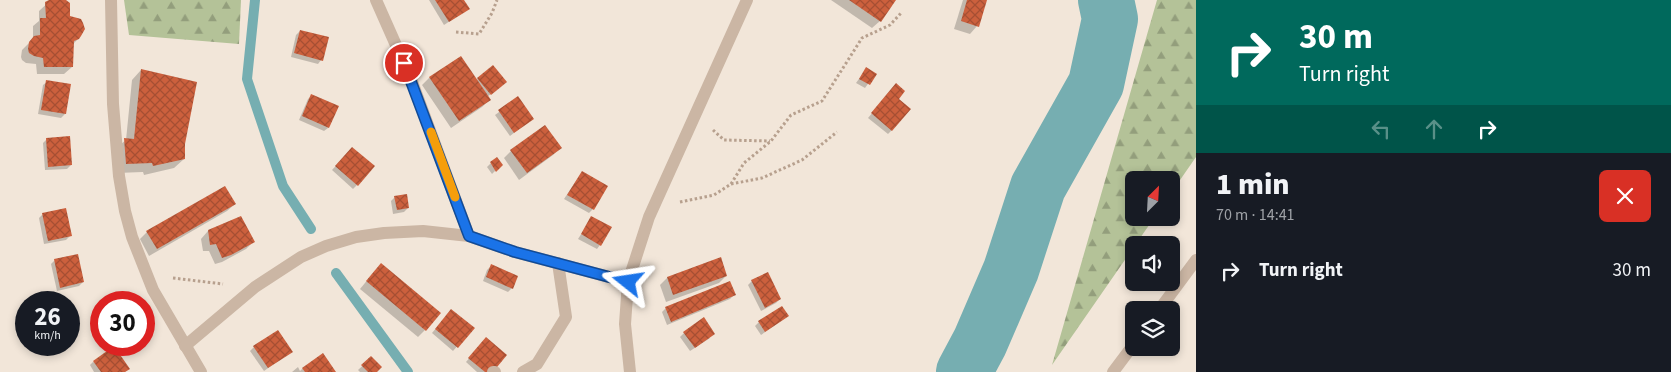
<!DOCTYPE html>
<meta charset="utf-8">
<style>
body{margin:0;font-family:"Source Sans 3",sans-serif;background:#20242c;color:#f1f3f6;height:100vh;display:flex;flex-direction:column;font-size:19px;white-space:nowrap}
*{box-sizing:border-box;margin:0}
p{font-size:16px;color:#9ea1a6}
.icon{flex:none;width:28px;height:28px;fill:none;stroke:currentColor;stroke-width:2;stroke-linecap:round;stroke-linejoin:round}
.map{position:relative;flex:1;overflow:hidden}
.sheet{display:flex;flex-direction:column;background:#171b24;width:475px}
.sheet>*{flex:none}
.guide{background:#00695c;color:#fff;overflow:hidden}
.needle{width:32px;rotate:24deg}
.fabs{position:absolute;left:1125px;top:171px;display:grid;gap:10px}
.fabs a{display:grid;place-items:center;width:55px;height:55px;border-radius:8px;background:#171b24;box-shadow:0 2px 8px #0003;font-size:25px}
.speed{position:absolute;left:15px;top:291px;display:flex;gap:10px;font-size:25px;font-weight:700;text-align:center}
.speed>*{display:grid;place-content:center;width:65px;height:65px;border-radius:50%;background:#171b24;box-shadow:0 2px 8px #0003;line-height:1}
.speed small{font-size:12px;font-weight:400}
.speed .limit{border:8px solid #d22;background:#fff;color:#111}
.pin{position:absolute;display:grid;place-items:center;width:42px;height:42px;color:#fff;margin:-21px;border:2px solid #fff;border-radius:50%;box-shadow:0 1px 5px #0007}
.me{position:absolute;width:55px;margin:-28px;rotate:285deg;stroke-linejoin:round;filter:drop-shadow(0 0 4px #0008)}
.turn{display:flex;align-items:center;gap:18px;height:105px;padding:0 20px;font-size:22px}
.turn .icon{width:65px;height:65px;stroke-width:2.5}
.turn b{display:block;font-size:35px;line-height:42px}
.lanes{display:flex;align-items:center;height:48px;padding:0 20px;background:#0003;justify-content:center;gap:25px;direction:ltr}
.lanes .off{opacity:.35}
.round{display:grid;place-items:center;flex:none;width:52px;height:52px;border-radius:8px;background:#20242c}
.head{display:flex;align-items:center;justify-content:space-between;height:85px;padding:0 20px}
h1{font-size:30px;font-weight:800;line-height:38px}
ul{padding:0;list-style:none}
li{display:flex;align-items:center;gap:15px;height:65px;padding:0 20px}
li div{flex:1}
li b{display:block;font-size:19px}
li em{font-style:normal}
main{display:flex;flex:1;min-height:0}
.map>svg:first-child{display:block}
</style>
<main>
<div class="map">
<svg width="1196" height="372" viewBox="0 0 1196 372">
<defs>
<pattern id="forest-firs" width="22" height="20" patternUnits="userSpaceOnUse" patternTransform="scale(1.25)"><rect width="22" height="20" fill="#b4c298"/><path d="M5 1l3.5 6h-7zM16 11l3.5 6h-7z" fill="#939e7c"/></pattern>
<pattern id="building-cross-hatch" width="8" height="8" patternUnits="userSpaceOnUse" patternTransform="scale(1.25)"><rect width="8" height="8" fill="#cc603d"/><path d="M0 0l8 8M0 8l8-8" fill="none" stroke="#a64f33"/></pattern>
</defs>
<rect width="100%" height="100%" fill="#f2e6d9"/>
<!-- forest -->
<g fill="url(#forest-firs)">
<polygon points="124,0 241,0 239,44 129,35"/>
<polygon points="1157,0 1196,0 1196,157 1171,193 1171,180 1134,180 1134,218 1154,218 1052,365"/>
</g>
<!-- shadow -->
<g fill="#0003">
<polygon points="51,0 64,0 78,39 72,45 72,67 64,74 37,74 36,64 26,63 22,60 21,57 22,50 33,39 33,26 39,21 39,11"/>
<polygon points="429,0 463,0 468,9 444,25"/>
<polygon points="831,0 894,0 880,21 872,28"/>
<polygon points="963,0 986,0 977,26 970,34 954,29"/>
<polygon points="300,31 321,60 318,64 291,57 296,35"/>
<polygon points="460,57 476,80 478,79 501,86 487,97 489,100 482,107 451,128 422,85 429,78"/>
<polygon points="866,69 875,74 865,88 856,83"/>
<polygon points="141,70 184,144 184,159 174,168 144,175 143,172 117,173 115,149 126,140 132,80"/>
<polygon points="47,82 65,114 61,118 38,114 43,85"/>
<polygon points="893,88 892,130 888,134 868,118"/>
<polygon points="312,95 328,128 324,131 299,120 308,99"/>
<polygon points="518,98 532,119 510,136 495,115"/>
<polygon points="47,139 71,165 67,169 45,170 43,143"/>
<polygon points="560,148 553,155 519,180 504,158 511,151"/>
<polygon points="349,152 357,185 353,189 332,170"/>
<polygon points="491,163 501,165 492,174 487,167"/>
<polygon points="582,172 593,209 589,213 564,199"/>
<polygon points="395,197 408,208 404,212 393,214 391,201"/>
<polygon points="235,204 227,211 149,256 140,239 147,232"/>
<polygon points="43,214 70,236 66,240 44,244 39,218"/>
<polygon points="592,217 600,245 597,249 578,239"/>
<polygon points="208,231 253,242 246,249 222,262 215,264 209,251 203,251 201,239"/>
<polygon points="55,260 83,282 79,286 57,291 51,264"/>
<polygon points="491,266 512,288 508,292 483,281 487,270"/>
<polygon points="374,272 425,330 418,337 360,289"/>
<polygon points="726,276 719,283 666,302 660,285 667,278"/>
<polygon points="752,281 780,299 776,303 761,311 748,285"/>
<polygon points="734,295 730,299 667,325 662,312 666,308"/>
<polygon points="448,314 473,328 453,351 432,333"/>
<polygon points="788,316 761,335 755,326 759,322"/>
<polygon points="684,333 710,338 690,351 680,337"/>
<polygon points="482,343 491,372 477,372 466,362"/>
<polygon points="254,347 291,352 264,371 250,351"/>
<polygon points="371,358 376,372 360,372 358,370"/>
<polygon points="93,362 128,369 125,372 94,372 90,365"/>
<polygon points="298,367 300,371 302,369 334,372 292,372"/>
</g>
<g fill="none" stroke-linecap="round" stroke-linejoin="round">
<!-- stream -->
<g stroke="#76aeb1" stroke-width="10">
<polyline points="255,0 247,79 283,186 311,229"/>
<polyline points="336,273 408,372"/>
</g>
<!-- river -->
<polyline stroke="#76aeb1" stroke-width="56" points="964,372 980,342 1011,270 1038,187 1096,84 1110,19 1106,0"/>
</g>
<!-- building -->
<g fill="url(#building-cross-hatch)">
<polygon points="49,0 66,0 70,3 70,16 81,19 83,23 85,29 81,36 79,39 74,41 73,67 44,67 43,58 34,56 29,53 28,49 29,42 34,36 40,35 40,18 46,18 45,2"/>
<polygon points="435,0 464,0 470,9 449,22"/>
<polygon points="849,0 896,0 881,22"/>
<polygon points="967,0 987,0 979,27 961,21"/>
<polygon points="300,30 329,37 323,61 294,53"/>
<polygon points="461,56 491,100 459,121 429,77"/>
<polygon points="493,65 507,82 491,95 477,78"/>
<polygon points="866,67 877,74 870,85 859,79"/>
<polygon points="141,69 197,82 185,144 185,159 153,166 152,163 126,164 124,138 134,139"/>
<polygon points="46,80 71,84 66,114 41,110"/>
<polygon points="896,83 905,91 899,99 911,109 892,131 871,113"/>
<polygon points="311,94 339,106 329,128 302,116"/>
<polygon points="518,96 534,119 514,133 498,110"/>
<polygon points="545,125 562,148 527,173 510,150"/>
<polygon points="70,136 72,165 48,167 46,138"/>
<polygon points="352,147 375,166 358,186 335,166"/>
<polygon points="497,157 503,165 496,172 490,162"/>
<polygon points="582,171 608,186 594,210 567,195"/>
<polygon points="225,186 236,204 157,249 146,231"/>
<polygon points="407,194 409,208 397,210 394,196"/>
<polygon points="66,208 72,236 48,241 42,213"/>
<polygon points="241,216 255,242 231,255 222,258 216,244 210,245 208,230"/>
<polygon points="591,216 612,227 601,246 581,234"/>
<polygon points="78,254 84,282 60,288 54,259"/>
<polygon points="721,257 727,276 673,295 667,277"/>
<polygon points="381,263 441,313 426,331 366,281"/>
<polygon points="491,264 518,276 513,289 486,277"/>
<polygon points="768,272 781,299 765,308 751,280"/>
<polygon points="730,281 736,295 671,322 665,307"/>
<polygon points="782,306 789,316 765,332 758,321"/>
<polygon points="451,309 475,328 458,348 435,329"/>
<polygon points="704,317 715,334 695,348 683,332"/>
<polygon points="278,330 293,352 268,368 253,346"/>
<polygon points="486,337 507,355 493,372 485,372 468,358"/>
<polygon points="114,346 130,369 125,372 101,372 93,361"/>
<polygon points="323,353 336,372 305,372 302,368"/>
<polygon points="371,356 382,367 377,372 368,372 361,365"/>
</g>
<g fill="none" stroke-linecap="round" stroke-linejoin="round">
<!-- path -->
<g stroke="#b7a08e" stroke-width="3" stroke-dasharray="2.5 2.5" stroke-linecap="butt">
<polyline points="456,32 479,34 492,13 497,0"/>
<polyline points="713,130 724,140 770,141"/>
<polyline points="731,184 762,178 802,160 837,132"/>
<polyline points="680,202 714,195 731,184 744,163 771,141 791,115 822,101 862,38 890,25 902,12"/>
<polyline points="173,278 223,284"/>
</g>
<!-- minor -->
<g stroke="#cbb6a4" stroke-width="12">
<polyline points="111,0 113,104 119,176 125,211 132,237 153,290 201,372"/>
<polyline points="376,0 411,79 469,236"/>
<polyline points="185,346 255,287 301,257 326,246 356,237 384,233 423,231 469,236 515,252 628,282"/>
<polyline points="493,372 495,372"/>
<polyline points="523,372 537,364 566,317 558,263"/>
<polyline points="630,372 625,324 628,282 649,217 747,0"/>
</g>
<!-- tertiary -->
<g stroke="#cbb6a4" stroke-width="12">
<polyline points="1159,310 1196,260"/>
<polyline points="1113,372 1134,344"/>
</g>
</g>
<g fill="none" stroke-linecap="round" stroke-linejoin="round">
<!-- route casing -->
<g stroke="#114b97" stroke-width="12">
<polyline id="route" points="404,63 469,236 515,252 628,282"/>
</g>
<!-- route -->
<use href="#route" stroke="#1a73e8" stroke-width="9"/>
<!-- slow -->
<polyline stroke="#f59e0b" stroke-width="9" points="431,132 455,197"/>
</g>
</svg>
<div class="fabs">
<a><svg class="needle" viewBox="-14 -14 28 28"><path d="M0-13l5 13h-10z" fill="#e53935"/><path d="M0 13l5-13h-10z" fill="#9ea1a6"/></svg></a>
<a><svg class="icon" aria-label="sound" viewBox="0 0 24 24"><path d="M4 9h4l5-4v14l-5-4H4zM17 9q2 3 0 6"/></svg></a>
<a><svg class="icon" aria-label="layers" viewBox="0 0 24 24"><path d="M12 4l9 5-9 5-9-5zM3 14l9 5 9-5"/></svg></a>
</div>
<div class="speed"><div>26<small>km/h</small></div><div class="limit">30</div></div>
<div class="pin" style="left:404px;top:63px;background:#d93025"><svg class="icon" aria-label="arrive" viewBox="0 0 24 24"><path d="M6 21V4h12l-3 4 3 4H6"/></svg></div>
<svg class="me" style="left:628px;top:282px" viewBox="-20 -20 40 40"><path d="M0-17L14 15 0 8-14 15z" fill="#1a73e8" stroke="#fff" stroke-width="4"/></svg>
</div>
<section class="sheet">
<div class="guide">
<div class="turn"><svg class="icon" aria-label="right" viewBox="0 0 24 24"><path d="M7 20v-9h11M14 6l5 5-5 5"/></svg><div><b>30 m</b>Turn right</div></div>
<div class="lanes"><svg class="icon off" aria-label="left" viewBox="0 0 24 24"><path d="M17 20v-9H6M10 6l-5 5 5 5"/></svg><svg class="icon off" aria-label="ahead" viewBox="0 0 24 24"><path d="M12 20V5M6 11l6-6 6 6"/></svg><svg class="icon" aria-label="right" viewBox="0 0 24 24"><path d="M7 20v-9h11M14 6l5 5-5 5"/></svg></div>
</div>
<div class="head"><div><h1>1 min</h1><p>70 m · 14:41</p></div><a class="round" style="background:#d93025;color:#fff"><svg class="icon" aria-label="close" viewBox="0 0 24 24"><path d="M6 6l12 12M18 6L6 18"/></svg></a></div>
<ul>
<li><svg class="icon" aria-label="right" viewBox="0 0 24 24"><path d="M7 20v-9h11M14 6l5 5-5 5"/></svg><div><b>Turn right</b></div><em>30 m</em></li>
</ul>
</section>
</main>
